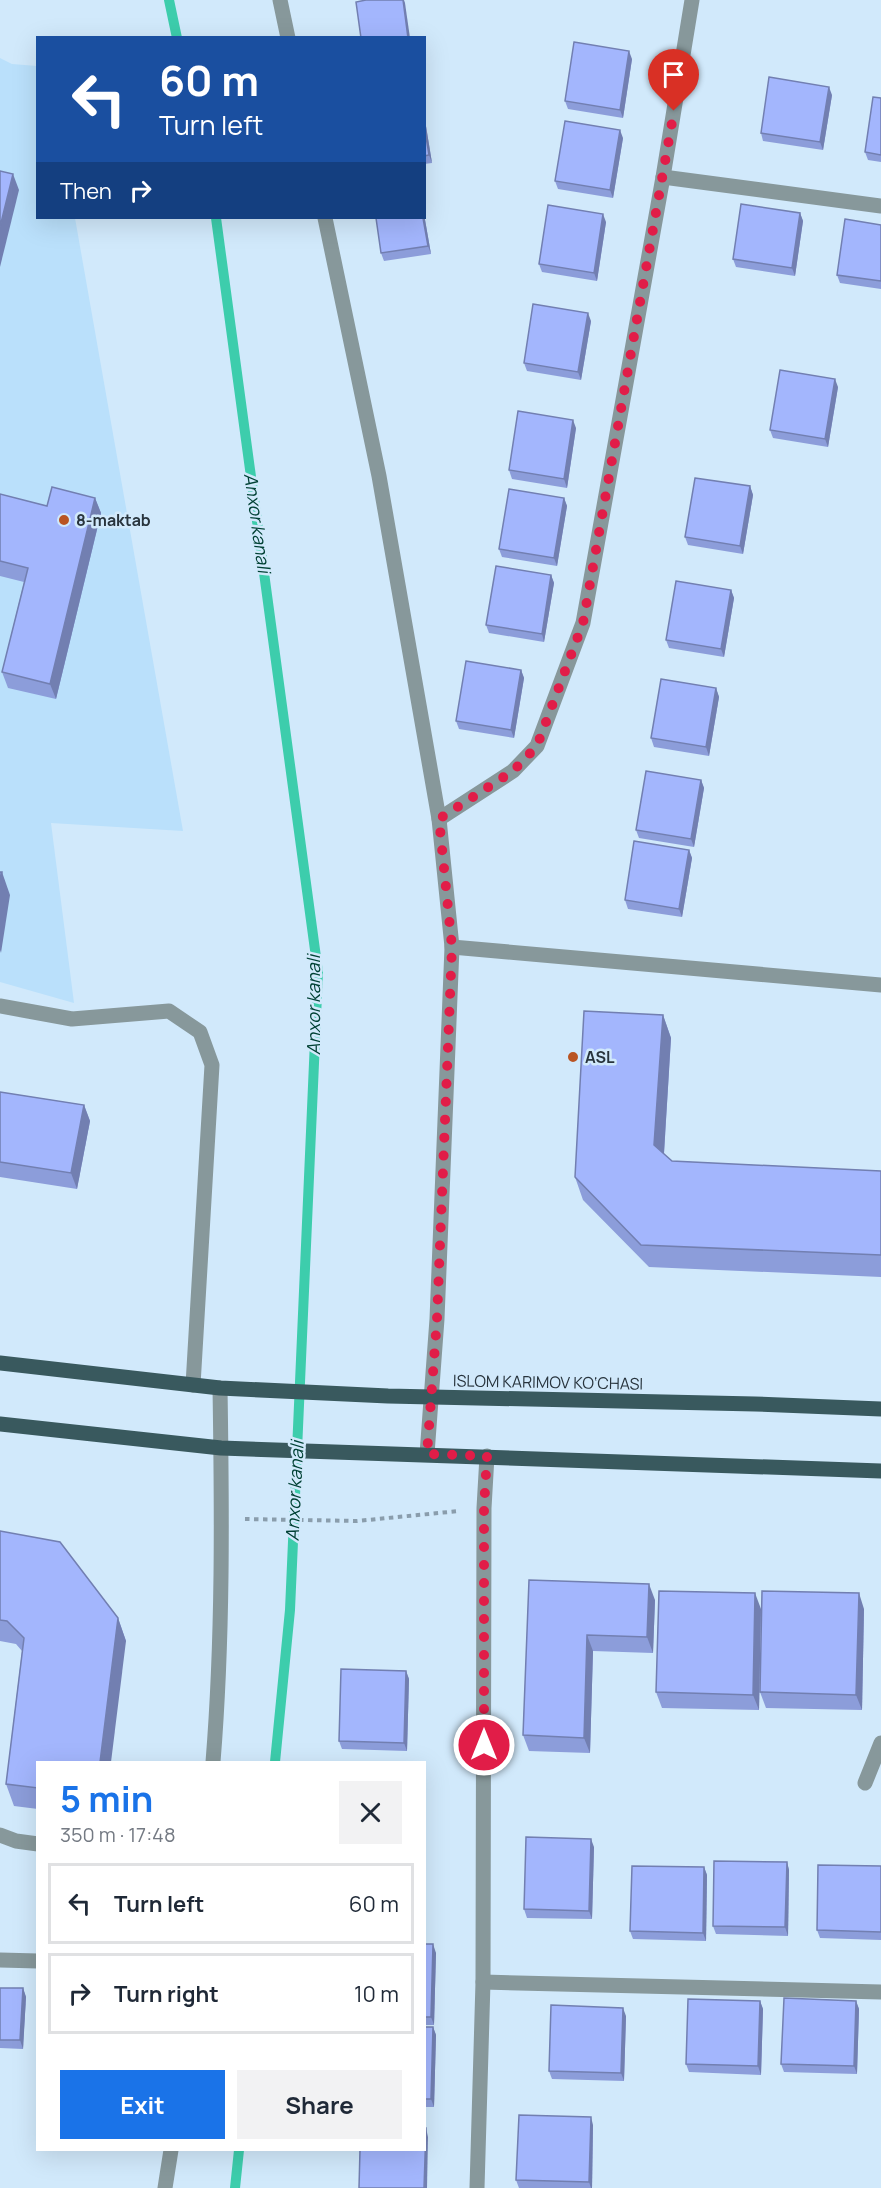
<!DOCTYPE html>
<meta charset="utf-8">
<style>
body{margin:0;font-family:Manrope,sans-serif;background:#f2f2f3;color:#1f2937;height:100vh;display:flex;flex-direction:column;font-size:22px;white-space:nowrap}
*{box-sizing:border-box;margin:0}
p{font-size:20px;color:#747a83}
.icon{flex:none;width:33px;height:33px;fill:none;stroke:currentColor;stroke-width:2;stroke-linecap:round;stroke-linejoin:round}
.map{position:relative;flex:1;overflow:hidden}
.panel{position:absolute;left:36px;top:1761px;width:390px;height:390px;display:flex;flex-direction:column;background:#fff;border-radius:0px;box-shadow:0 6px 24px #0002}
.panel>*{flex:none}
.banner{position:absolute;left:36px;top:36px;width:390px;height:183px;border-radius:0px;box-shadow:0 6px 24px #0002;background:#1a4fa0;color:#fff;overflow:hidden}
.pin{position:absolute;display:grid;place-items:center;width:51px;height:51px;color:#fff;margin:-62px -26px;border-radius:50% 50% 50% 0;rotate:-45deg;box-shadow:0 0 6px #0007}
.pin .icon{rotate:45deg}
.me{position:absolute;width:66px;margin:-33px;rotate:0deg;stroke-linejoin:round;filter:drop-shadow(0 0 4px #0008)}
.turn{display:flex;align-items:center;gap:21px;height:126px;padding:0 24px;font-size:27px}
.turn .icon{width:78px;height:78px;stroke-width:2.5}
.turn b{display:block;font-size:42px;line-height:51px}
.then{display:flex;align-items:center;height:57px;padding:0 24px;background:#0003;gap:12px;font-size:22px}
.round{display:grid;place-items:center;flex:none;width:63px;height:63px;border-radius:0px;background:#f2f2f3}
.head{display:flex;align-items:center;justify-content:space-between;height:102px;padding:0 24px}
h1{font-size:36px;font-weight:700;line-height:45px;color:#1a73e8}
.button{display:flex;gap:12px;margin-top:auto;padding:12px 24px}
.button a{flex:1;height:69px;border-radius:0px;background:#1a73e8;color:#fff;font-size:24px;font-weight:700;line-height:69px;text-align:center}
.button a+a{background:#f2f2f3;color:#1f2937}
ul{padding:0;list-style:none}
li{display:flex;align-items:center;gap:18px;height:81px;margin:0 12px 9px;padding:0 12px;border:3px solid #e0e1e3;border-radius:0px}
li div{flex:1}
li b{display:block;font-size:22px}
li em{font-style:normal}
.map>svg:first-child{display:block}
</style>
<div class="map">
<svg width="881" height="2188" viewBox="0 0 881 2188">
<rect width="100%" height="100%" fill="#d1e9fb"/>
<!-- built -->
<polygon fill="#bae0fb" points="0,58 12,64 37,66 38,218 75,218 183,831 51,823 74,1003 0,982"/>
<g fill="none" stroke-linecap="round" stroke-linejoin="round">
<!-- stream -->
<g stroke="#3dcdac" stroke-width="10">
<polyline points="169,0 177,38"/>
<polyline points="216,218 318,972 290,1610 275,1762"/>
<polyline points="235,2188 239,2150"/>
</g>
<!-- path -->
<polyline stroke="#8a9dac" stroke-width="4" stroke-dasharray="4.5 4.5" stroke-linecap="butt" points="245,1519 357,1521 459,1511"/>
<!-- minor -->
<g stroke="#87989b" stroke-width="15">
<polyline points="280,0 288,38"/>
<polyline points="663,177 881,206"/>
<polyline points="325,218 379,476 439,819 452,947 437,1319 427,1454"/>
<polyline points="439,819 513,771 537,746 583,623 663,177 692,0"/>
<polyline points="452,947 881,985"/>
<polyline points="0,1006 72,1019 169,1011 200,1032 212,1065 193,1385"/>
<path d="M213 1762C223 1638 222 1513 220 1388"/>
<polyline points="865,1783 881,1743"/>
<polyline points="0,1835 16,1841 38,1844"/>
<polyline points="0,1960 38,1961"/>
<polyline points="483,1982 881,1992"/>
<polyline points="165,2188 171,2150"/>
<polyline points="477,2188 483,1982 484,1508 487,1456"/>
</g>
<!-- major -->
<g stroke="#39595e" stroke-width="15">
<polyline points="0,1363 220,1388 388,1396 755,1404 881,1409"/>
<polyline points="0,1424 221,1448 881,1471"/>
</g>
</g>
<!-- wall -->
<g fill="#8c9dda">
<polygon points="632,59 623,118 568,109 565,101"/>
<polygon points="832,95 823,150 763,141 761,133"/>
<polygon points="881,98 881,162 868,160 865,152"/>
<polygon points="424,114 432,163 424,164"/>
<polygon points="623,138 613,198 558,189 555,181"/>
<polygon points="800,213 803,221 795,276 736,267 733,259"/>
<polygon points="424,214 431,254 384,261 381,253 424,218"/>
<polygon points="606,222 597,281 542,272 539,264"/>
<polygon points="881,225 881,289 840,283 837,275"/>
<polygon points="591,321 581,380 527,371 524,363"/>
<polygon points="838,387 828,447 773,438 770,430"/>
<polygon points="576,428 567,488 512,479 509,470"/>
<polygon points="750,486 753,495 743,554 688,545 685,537"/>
<polygon points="0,494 47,506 95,498 101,513 56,699 8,688 2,672 24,582 0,576"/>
<polygon points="564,498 567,506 557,566 502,557 499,549"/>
<polygon points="551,575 554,583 544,642 489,633 486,625"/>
<polygon points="731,590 734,598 724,657 669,648 666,640"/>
<polygon points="521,670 524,678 514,738 459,729 456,721"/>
<polygon points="716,688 719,697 709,756 654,747 651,738"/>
<polygon points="701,780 704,788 694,847 639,838 636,830"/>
<polygon points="689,850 692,858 682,917 628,909 625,900"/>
<polygon points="663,1015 671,1038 664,1154 672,1161 881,1171 881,1277 649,1267 583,1200 575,1177"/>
<polygon points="0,1092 84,1105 90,1121 77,1189 0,1177"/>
<polygon points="0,1531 118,1618 126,1641 38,1762 38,1809 14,1806 6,1784 22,1651 16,1644 0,1641"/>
<polygon points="529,1580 655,1600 653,1653 593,1651 590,1753 529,1751 523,1735"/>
<polygon points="761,1609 759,1710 662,1708 656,1692"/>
<polygon points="864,1609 862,1710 766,1708 760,1692"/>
<polygon points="406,1671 409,1679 407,1751 342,1749 339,1741"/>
<polygon points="594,1847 592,1919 527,1918 524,1909"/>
<polygon points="787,1862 789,1870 788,1936 716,1934 713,1926"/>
<polygon points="881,1866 881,1940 820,1938 817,1930"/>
<polygon points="704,1867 707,1875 706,1941 633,1939 630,1931"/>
<polygon points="424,1944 436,1953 434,2025 424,2025"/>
<polygon points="0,1988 23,1988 26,1997 23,2049 0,2048"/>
<polygon points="760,2001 763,2009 761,2075 689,2072 686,2064"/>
<polygon points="856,2001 859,2009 857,2074 784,2072 781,2064"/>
<polygon points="626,2016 624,2081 552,2079 549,2071"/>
<polygon points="424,2027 433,2027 436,2035 434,2107 424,2107"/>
<polygon points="593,2125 592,2188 519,2188 516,2180"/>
</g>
<!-- shaded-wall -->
<g fill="#727fb1">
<polygon points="403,0 404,0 405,3 410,38 408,38"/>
<polygon points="629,51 632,59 623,118 620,110"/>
<polygon points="829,87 832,95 823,150 820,142"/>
<polygon points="424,114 432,163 429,155 424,125"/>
<polygon points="620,130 623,138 613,198 610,190"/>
<polygon points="13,174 19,190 0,267 0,227"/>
<polygon points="800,213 803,221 795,276 792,268"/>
<polygon points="424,214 431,254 428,246 423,218 424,218"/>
<polygon points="603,214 606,222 597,281 594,273"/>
<polygon points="588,313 591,321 581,380 578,372"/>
<polygon points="835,379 838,387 828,447 825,439"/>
<polygon points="573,420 576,428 567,488 564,479"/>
<polygon points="750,486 753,495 743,554 740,546"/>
<polygon points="95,498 101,513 56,699 50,684"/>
<polygon points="564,498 567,506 557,566 554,558"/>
<polygon points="551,575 554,583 544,642 542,634"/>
<polygon points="731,590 734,598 724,657 721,649"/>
<polygon points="521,670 524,678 514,738 511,730"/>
<polygon points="716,688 719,697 709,756 706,747"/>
<polygon points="701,780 704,788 694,847 691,839"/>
<polygon points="689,850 692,858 682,917 679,909"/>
<polygon points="2,872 10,895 1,953 0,950 0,885"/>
<polygon points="663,1015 671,1038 663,1168 654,1145"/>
<polygon points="84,1105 90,1121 77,1189 71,1173"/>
<polygon points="649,1584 655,1600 653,1653 647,1637"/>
<polygon points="755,1593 761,1609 759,1710 753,1695"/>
<polygon points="859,1593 864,1609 862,1710 856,1695"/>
<polygon points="118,1618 126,1641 111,1762 100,1762"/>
<polygon points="587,1635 593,1651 590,1753 584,1738"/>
<polygon points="406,1671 409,1679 407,1751 404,1743"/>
<polygon points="591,1839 594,1847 592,1919 589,1911"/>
<polygon points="787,1862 789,1870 788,1936 785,1927"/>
<polygon points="704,1867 707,1875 706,1941 703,1933"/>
<polygon points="433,1944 436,1953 434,2025 431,2017"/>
<polygon points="23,1988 26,1997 23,2049 20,2040"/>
<polygon points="760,2001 763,2009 761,2075 758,2066"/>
<polygon points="856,2001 859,2009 857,2074 854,2066"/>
<polygon points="623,2008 626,2016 624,2081 621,2073"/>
<polygon points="433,2027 436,2035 434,2107 431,2099"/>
<polygon points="591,2117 593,2125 592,2188 591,2188 589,2182"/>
<polygon points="426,2128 428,2137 427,2188 424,2188"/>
</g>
<!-- building -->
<g fill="#a3b6fd" stroke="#727fb1" stroke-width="1.5">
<polygon points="366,0 403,0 408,38 361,38 356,2"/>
<polygon points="574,42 629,51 620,110 565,101"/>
<polygon points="769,77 829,87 820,142 761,133"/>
<polygon points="873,97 881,98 881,155 865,152"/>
<polygon points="565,121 620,130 610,190 555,181"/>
<polygon points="424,125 429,155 424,156"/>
<polygon points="0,171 13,174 0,227"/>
<polygon points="741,204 800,213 792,268 733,259"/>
<polygon points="548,205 603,214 594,273 539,264"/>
<polygon points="376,218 423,218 428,246 381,253"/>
<polygon points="845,219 881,225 881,281 837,275"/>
<polygon points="533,304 588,313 578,372 524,363"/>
<polygon points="780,370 835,379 825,439 770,430"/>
<polygon points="518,411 573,420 564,479 509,470"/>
<polygon points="695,478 750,486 740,546 685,537"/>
<polygon points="52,487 95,498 50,684 2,672 28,568 0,561 0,494 47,506"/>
<polygon points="509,489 564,498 554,558 499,549"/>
<polygon points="496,566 551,575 542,634 486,625"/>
<polygon points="676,581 731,590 721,649 666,640"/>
<polygon points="466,661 521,670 511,730 456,721"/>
<polygon points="661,679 716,688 706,747 651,738"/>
<polygon points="646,771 701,780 691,839 636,830"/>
<polygon points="634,841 689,850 679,909 625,900"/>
<polygon points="0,872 2,872 0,885"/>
<polygon points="584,1011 663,1015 654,1145 672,1161 881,1171 881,1255 641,1245 575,1177"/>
<polygon points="0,1092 84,1105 71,1173 0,1162"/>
<polygon points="0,1531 60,1542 118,1618 100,1762 38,1762 38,1788 6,1784 24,1638 7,1621 0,1620"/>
<polygon points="529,1580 649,1584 647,1637 587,1635 584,1738 523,1735"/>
<polygon points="659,1591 755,1593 753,1695 656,1692"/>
<polygon points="762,1591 859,1593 856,1695 760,1692"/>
<polygon points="341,1669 406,1671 404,1743 339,1741"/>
<polygon points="526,1837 591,1839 589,1911 524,1909"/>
<polygon points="714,1861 787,1862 785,1927 713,1926"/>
<polygon points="818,1865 881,1866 881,1932 817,1930"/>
<polygon points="632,1866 704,1867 703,1933 630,1931"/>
<polygon points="424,1944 433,1944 431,2017 424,2017"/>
<polygon points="0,1988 23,1988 20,2040 0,2040"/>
<polygon points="784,1998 856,2001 854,2066 781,2064"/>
<polygon points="688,1999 760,2001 758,2066 686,2064"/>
<polygon points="551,2005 623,2008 621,2073 549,2071"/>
<polygon points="424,2027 433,2027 431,2099 424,2099"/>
<polygon points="519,2115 591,2117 589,2182 516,2180"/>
<polygon points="424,2128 426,2128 424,2188 359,2188 360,2150 424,2150"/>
</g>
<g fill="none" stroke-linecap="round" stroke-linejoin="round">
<!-- route -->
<polyline stroke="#e11d48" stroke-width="10" stroke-dasharray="0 18" points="484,1745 484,1508 487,1456 427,1454 437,1319 452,947 439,819 513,771 537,746 583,623 674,111"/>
</g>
<!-- markers -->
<g fill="#b95422" stroke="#d1e9fb" stroke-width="2">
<circle cx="64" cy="520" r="6"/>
<circle cx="573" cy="1057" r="6"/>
</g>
<g text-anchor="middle" stroke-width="5" stroke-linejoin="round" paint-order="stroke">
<!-- poi labels -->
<g font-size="16" font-weight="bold" fill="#28343d" stroke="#d1e9fb" text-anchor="start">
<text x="76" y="526">8-maktab</text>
<text x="585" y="1063">ASL</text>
</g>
<!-- street labels -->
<g font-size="16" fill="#28343d" stroke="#d1e9fb">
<text transform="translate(548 1382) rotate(1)" y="6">ISLOM KARIMOV KO‘CHASI</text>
</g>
<!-- water labels -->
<g font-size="18" font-style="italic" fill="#004134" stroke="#d1e9fb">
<text transform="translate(257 523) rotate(82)" y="6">Anxor kanali</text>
<text transform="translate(314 1005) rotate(-90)" y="6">Anxor kanali</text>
<text transform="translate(295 1491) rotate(-87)" y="6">Anxor kanali</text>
</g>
</g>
</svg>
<div class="pin" style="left:674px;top:111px;background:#d93025"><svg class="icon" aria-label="arrive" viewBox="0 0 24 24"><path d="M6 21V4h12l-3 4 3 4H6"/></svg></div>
<svg class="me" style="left:484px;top:1745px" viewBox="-20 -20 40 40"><circle r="17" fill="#e11d48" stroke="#fff" stroke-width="3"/><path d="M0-11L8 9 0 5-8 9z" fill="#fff"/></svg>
<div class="banner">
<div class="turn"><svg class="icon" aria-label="left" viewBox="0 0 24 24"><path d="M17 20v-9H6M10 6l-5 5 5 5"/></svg><div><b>60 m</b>Turn left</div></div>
<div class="then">Then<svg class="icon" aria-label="right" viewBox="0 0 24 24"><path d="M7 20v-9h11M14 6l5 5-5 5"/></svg></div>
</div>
<section class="panel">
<div class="head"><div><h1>5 min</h1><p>350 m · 17:48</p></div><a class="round"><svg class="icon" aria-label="close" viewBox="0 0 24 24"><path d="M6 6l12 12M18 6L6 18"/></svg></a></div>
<ul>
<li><svg class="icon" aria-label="left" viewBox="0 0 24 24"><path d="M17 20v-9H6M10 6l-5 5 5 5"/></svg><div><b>Turn left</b></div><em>60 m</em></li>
<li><svg class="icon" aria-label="right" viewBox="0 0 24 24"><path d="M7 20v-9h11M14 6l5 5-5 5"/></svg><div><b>Turn right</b></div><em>10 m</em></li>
</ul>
<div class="button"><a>Exit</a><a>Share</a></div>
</section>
</div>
